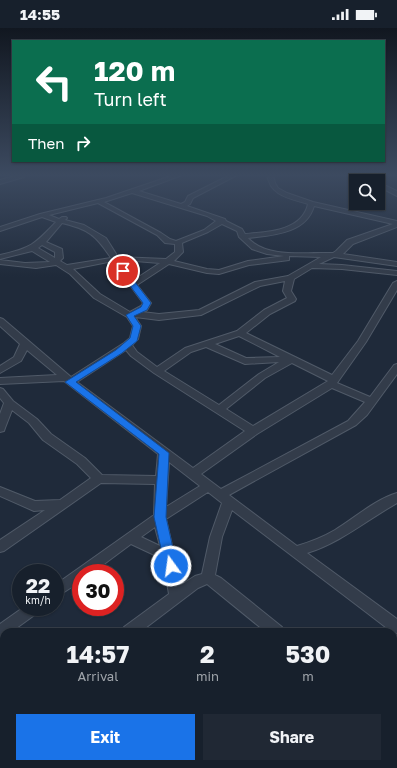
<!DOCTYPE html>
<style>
body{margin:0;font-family:"Golos Text",sans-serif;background:#202834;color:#f1f3f6;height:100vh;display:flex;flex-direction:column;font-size:15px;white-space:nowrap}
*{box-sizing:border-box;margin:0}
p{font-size:13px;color:#9ea3a9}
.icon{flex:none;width:22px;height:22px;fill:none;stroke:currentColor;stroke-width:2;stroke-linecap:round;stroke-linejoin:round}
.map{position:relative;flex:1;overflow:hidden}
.sheet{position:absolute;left:0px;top:600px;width:397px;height:140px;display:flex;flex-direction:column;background:#17202c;border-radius:12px 12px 0 0;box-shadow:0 1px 3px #0004,0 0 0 1px #363e48}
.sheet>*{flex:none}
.top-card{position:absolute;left:12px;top:12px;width:373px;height:122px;border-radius:0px;box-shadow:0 1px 3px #0004,0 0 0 1px #363e48;background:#0b6e4f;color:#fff;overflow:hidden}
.tools{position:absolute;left:349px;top:146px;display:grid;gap:8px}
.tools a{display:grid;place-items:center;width:36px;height:36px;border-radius:0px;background:#17202c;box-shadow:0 1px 3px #0004,0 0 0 1px #363e48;font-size:20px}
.speed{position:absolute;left:12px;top:536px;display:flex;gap:8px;font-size:20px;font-weight:700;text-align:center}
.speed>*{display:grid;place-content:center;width:52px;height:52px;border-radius:50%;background:#17202c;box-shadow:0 1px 3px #0004,0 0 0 1px #363e48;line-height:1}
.speed small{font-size:10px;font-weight:400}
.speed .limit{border:6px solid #d22;background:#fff;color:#111}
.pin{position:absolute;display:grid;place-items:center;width:34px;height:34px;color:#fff;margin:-17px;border:2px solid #fff;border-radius:50%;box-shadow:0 1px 4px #0007}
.me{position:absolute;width:44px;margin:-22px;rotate:346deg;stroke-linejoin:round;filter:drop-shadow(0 0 3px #0008)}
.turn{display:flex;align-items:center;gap:14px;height:84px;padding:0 16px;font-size:18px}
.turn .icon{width:52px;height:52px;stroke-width:2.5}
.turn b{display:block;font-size:28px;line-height:34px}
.then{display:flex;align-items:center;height:38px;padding:0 16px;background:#0003;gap:8px;font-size:15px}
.eta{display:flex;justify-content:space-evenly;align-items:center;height:68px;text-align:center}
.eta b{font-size:24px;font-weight:700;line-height:28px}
.button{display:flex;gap:8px;margin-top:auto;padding:8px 16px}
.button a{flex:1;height:46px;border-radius:0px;background:#1a73e8;color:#fff;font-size:16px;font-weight:700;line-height:46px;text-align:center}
.button a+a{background:#202834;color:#f1f3f6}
.status{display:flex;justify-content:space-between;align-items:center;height:28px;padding:0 20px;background:#17202c;direction:ltr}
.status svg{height:11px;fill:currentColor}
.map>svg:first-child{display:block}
</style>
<div class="status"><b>14:55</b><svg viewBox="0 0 49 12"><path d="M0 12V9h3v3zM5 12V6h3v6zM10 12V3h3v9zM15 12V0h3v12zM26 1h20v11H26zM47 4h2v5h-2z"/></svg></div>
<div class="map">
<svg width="397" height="740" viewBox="0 0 397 740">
<rect width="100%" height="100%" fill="#1f2a3a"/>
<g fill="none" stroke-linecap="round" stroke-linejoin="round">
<!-- minor casing -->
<g stroke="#505a68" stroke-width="2">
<g id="minor">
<polygon points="21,146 28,146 24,149 0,156 0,152"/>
<path d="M177 146H185L139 163 181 176 185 174 188 168 232 146H239L193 170 190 176 187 178 225 191 226 193 242 201 245 206C268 204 302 203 308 176 289 170 270 168 267 146H273L275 155 278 160 287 165 313 174 397 193V199L353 216 343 226 397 234V238L334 229 319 236 342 237 397 243V247L342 241 312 240 294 251 291 263 296 271 295 273 270 286 246 305 332 347 358 313 393 255 397 253V262L366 314 337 355 370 369 394 337 397 336V346L367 387 356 397 229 467 297 518C310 514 323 509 335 502 355 490 374 472 397 465V475C367 492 340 515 307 525L397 591V605L392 604 366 584 232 482 222 509 215 547 221 550 282 599 284 604H266L207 556 198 560 140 604H122L124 599 169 566 163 531 131 516 92 545H81V553L55 570V557L154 487 155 456 101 455 4 523 0 524V512L45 482 34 483 0 468V459L35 473 60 472 91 450 77 436 43 412 29 395 12 382 5 400 4 403 0 404V386L4 375 0 370V360L3 361 13 373 37 391 51 406 85 430 102 447 156 448 158 426 64 353 0 356V350L57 347 27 322 21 333 0 345V338L14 329 20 316 0 298V290L3 291 71 349 124 315 130 310 133 298 127 289 94 270 70 246 56 237 36 240 0 236V232L25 235 50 234 32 223 0 231V227C31 220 34 217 56 194L42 189 0 203V199L40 186 106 170ZM132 165 207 188 216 193 204 202 176 213 170 211 161 205 104 174ZM98 175 157 207 165 215 175 216V224L166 231 118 229 106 210 84 197 65 192 67 190 66 189H62L59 191 49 187ZM314 178 393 196 347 212 336 223 333 225C307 224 267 231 248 210 272 207 306 206 314 178ZM62 195C88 201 96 207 111 230L67 237 60 233 63 230 62 221 46 214ZM222 196 237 203 239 209 252 221 267 226 284 228 248 233 219 242 207 241 174 233 183 224 182 215 184 214 208 204ZM42 217 55 224V230L38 220ZM289 228 321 229 288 248 255 254 199 282 159 286 142 284 147 282 151 275 137 257 169 236 207 245 219 246 249 237 289 232ZM135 233 160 235 134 252 121 234ZM108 234H113L143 275 141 278 130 284 100 266 73 241ZM285 253 283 263 287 270 264 282 237 303 185 320 157 339 137 324 132 317 138 311 141 298 135 289 159 292 201 287 260 258ZM239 308 280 329 246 330 215 316ZM206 319 245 336 279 334 259 346 219 377 164 343 191 324ZM126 322 131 328 154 345 245 403 193 440 77 354ZM292 335 328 353 253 398 226 381 265 350ZM332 360 365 374 348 393 221 461 201 446 257 406ZM169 434 200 458 166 479ZM208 464 222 475 210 509 202 546 195 548 181 557 166 491ZM155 499 160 518 141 509Z"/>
<polygon points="351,146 359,146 374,153 366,153"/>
<polygon points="378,154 397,163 397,168 378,158"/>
<polygon points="24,579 42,579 40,583 11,604 4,604 4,609 0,611 0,596"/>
<polygon points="393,687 397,689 397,706 393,704"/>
<polygon points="4,698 4,715 0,717 0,700"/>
<polygon points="204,736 224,736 225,740 205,740"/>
<polygon points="230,736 249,736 248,740 229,740"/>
</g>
</g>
<!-- minor -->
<use href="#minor" fill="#333c4a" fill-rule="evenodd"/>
</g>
<!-- sky -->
<linearGradient id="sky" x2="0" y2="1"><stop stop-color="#111720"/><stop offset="0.59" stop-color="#3c4a60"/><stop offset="1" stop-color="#3c4a60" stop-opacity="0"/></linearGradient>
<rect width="397" height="249" fill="url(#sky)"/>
<!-- route -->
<polygon fill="#1a73e8" stroke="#114b97" points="120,241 125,241 151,275 147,282 134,288 141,298 137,313 122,325 76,354 169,425 166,489 177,538 175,542 171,543 167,542 165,538 154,489 159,426 65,354 116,322 130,310 133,298 126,287 141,279 143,275 119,243"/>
</svg>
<div class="tools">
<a><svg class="icon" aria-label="search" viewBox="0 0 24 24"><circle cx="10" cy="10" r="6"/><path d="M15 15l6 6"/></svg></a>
</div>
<div class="speed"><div>22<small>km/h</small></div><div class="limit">30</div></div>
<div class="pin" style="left:123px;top:243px;background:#d93025"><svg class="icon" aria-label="arrive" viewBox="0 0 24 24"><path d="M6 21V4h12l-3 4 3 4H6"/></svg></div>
<svg class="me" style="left:171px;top:538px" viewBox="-20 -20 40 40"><circle r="17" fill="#1a73e8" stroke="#fff" stroke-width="3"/><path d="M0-11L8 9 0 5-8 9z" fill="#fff"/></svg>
<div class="top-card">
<div class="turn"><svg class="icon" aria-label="left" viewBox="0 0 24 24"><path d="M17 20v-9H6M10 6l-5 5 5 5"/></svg><div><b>120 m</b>Turn left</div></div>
<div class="then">Then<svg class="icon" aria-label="right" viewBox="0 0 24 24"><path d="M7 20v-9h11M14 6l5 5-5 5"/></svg></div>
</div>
<section class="sheet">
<div class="eta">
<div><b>14:57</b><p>Arrival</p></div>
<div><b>2</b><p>min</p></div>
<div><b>530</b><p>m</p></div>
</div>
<div class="button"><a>Exit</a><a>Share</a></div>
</section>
</div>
